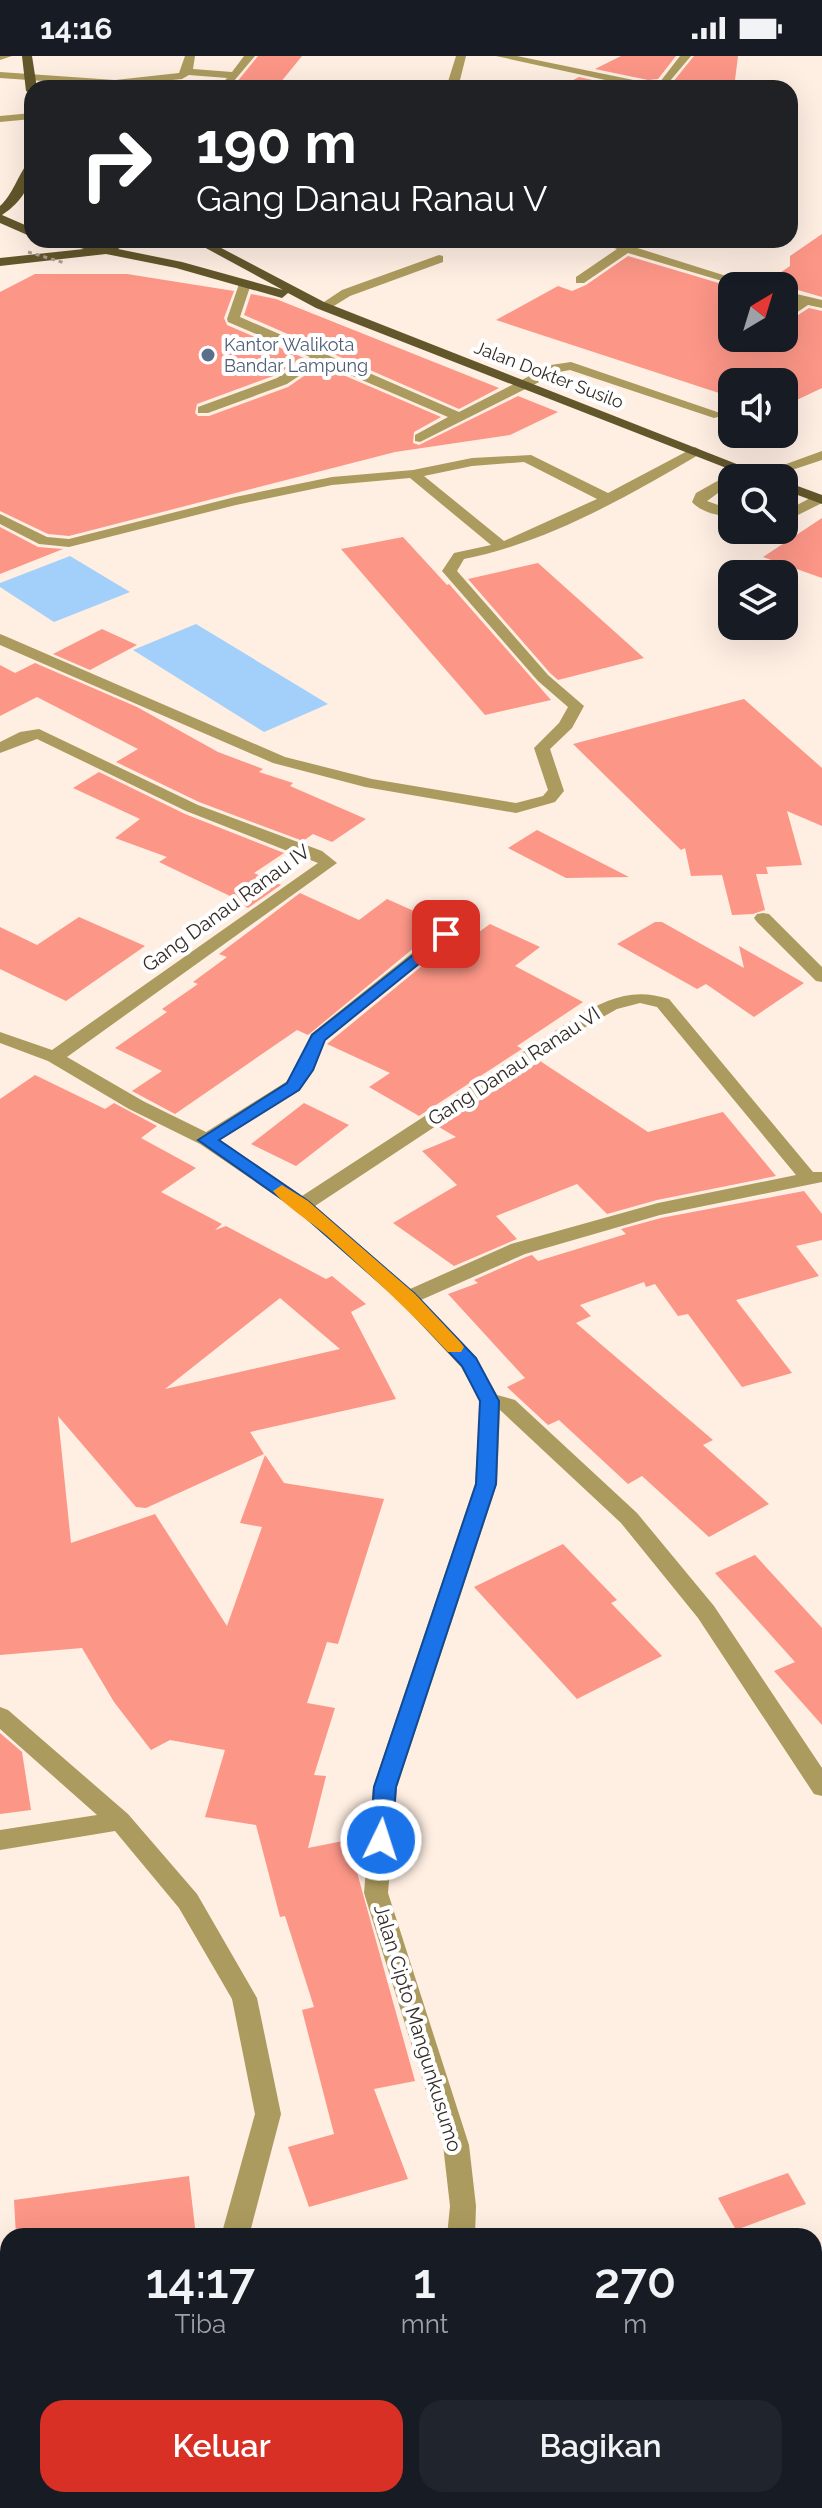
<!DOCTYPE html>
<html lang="id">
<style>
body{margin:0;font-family:Raleway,sans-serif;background:#20242c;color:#f1f3f6;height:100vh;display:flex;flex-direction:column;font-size:30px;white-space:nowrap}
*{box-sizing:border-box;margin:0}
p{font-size:26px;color:#9ea1a6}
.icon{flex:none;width:44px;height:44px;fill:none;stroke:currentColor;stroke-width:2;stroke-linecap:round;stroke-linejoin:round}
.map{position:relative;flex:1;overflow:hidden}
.panel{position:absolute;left:0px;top:2172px;width:822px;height:280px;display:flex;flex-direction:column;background:#171b24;border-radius:24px 24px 0 0;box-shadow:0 8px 32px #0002}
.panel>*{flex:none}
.hud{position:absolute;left:24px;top:24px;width:774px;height:168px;border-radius:24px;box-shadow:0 8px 32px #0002;background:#202124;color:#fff;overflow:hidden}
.needle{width:52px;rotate:38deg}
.controls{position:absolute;left:718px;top:216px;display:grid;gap:16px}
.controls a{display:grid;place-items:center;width:80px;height:80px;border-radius:16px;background:#171b24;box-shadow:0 8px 32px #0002;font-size:40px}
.pin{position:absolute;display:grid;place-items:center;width:68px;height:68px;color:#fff;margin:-34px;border-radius:16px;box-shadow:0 4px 12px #0006}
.me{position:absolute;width:88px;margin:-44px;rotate:4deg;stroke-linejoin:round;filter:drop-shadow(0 0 6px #0008)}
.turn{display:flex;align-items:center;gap:28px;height:168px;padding:0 40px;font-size:36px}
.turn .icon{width:104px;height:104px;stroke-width:2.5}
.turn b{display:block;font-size:56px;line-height:68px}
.eta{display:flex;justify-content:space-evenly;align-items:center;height:136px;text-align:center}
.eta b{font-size:48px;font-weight:600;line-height:56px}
.cta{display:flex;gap:16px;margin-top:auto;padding:16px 40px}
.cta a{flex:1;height:92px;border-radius:24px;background:#d93025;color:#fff;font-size:32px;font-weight:600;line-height:92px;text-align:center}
.cta a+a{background:#20242c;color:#f1f3f6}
.status{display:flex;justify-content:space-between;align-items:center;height:56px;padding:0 40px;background:#171b24;direction:ltr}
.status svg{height:22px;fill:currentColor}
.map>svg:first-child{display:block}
</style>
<div class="status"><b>14:16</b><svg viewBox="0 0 49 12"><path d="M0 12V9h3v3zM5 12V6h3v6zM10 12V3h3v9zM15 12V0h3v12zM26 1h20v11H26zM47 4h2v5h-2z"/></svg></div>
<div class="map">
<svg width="822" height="2452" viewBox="0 0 822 2452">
<rect width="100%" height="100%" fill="#ffeee2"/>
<!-- water -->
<g fill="#a3d0fa">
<polygon points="70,500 130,536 54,566 0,531 0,527"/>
<polygon points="196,568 328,648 264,676 133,594"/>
</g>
<!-- building -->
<g fill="#fc9687" fill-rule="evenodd">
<polygon points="258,0 302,0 276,32 232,32"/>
<polygon points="621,0 676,0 658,23 648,24 595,13"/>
<polygon points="694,0 738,0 734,32 668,32"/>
<polygon points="579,21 628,32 558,32"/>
<polygon points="822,178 822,241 784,230 761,230 790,210 790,200"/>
<polygon points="628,200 732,231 732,282 784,282 784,268 809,252 822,255 822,332 784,350 784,326 732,326 732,329 719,337 496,264 558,230 572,235 586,229"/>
<polygon points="35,218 127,218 234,235 224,262 227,269 304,302 276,319 197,348 195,357 198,360 209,360 288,331 320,309 441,361 414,376 413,387 419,389 518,340 558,356 510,379 395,396 69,480 48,478 0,455 0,236"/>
<polygon points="251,238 276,243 499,332 459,353 244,259"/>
<polygon points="822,462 822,522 763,501"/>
<polygon points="0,471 38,491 63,493 0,518"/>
<polygon points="403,481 447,529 449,528 551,644 485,659 341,493"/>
<polygon points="538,507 644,602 558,624 550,617 468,523"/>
<polygon points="102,573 137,589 90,614 53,598"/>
<polygon points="35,607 137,651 218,696 263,713 259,716 293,727 290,730 366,763 332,786 313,778 303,785 199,746 116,706 138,693 37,641 0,660 0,609 15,617"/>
<polygon points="744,643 822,712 822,770 787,755 802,809 766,811 768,818 756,818 765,854 753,858 732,859 722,819 691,820 685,792 681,794 573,688"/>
<polygon points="99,716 185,758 284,797 254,817 281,829 248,852 230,840 159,806 167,801 115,782 140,763 73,732"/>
<polygon points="537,774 629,821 566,822 508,792"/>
<polygon points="300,837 359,864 387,843 443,868 308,979 297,974 175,1058 132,1035 162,1015 115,992 167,956 162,953 198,928 193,926 227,901 219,898"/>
<polygon points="79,861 145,890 66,945 0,913 0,871 37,889"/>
<polygon points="655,866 662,866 744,912 739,890 804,927 754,961 706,928 697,933 617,888"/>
<polygon points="490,868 540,891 515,910 583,946 517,990 522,993 419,1060 369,1031 390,1017 327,988 462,877 472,881"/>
<polygon points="540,1005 648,1076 723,1056 776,1120 657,1144 607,1158 577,1128 496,1160 517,1183 454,1210 393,1167 457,1129 422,1095 456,1081 439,1071"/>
<path d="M35 1019 105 1053 114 1047 157 1070 141 1082 196 1112 161 1136 222 1168 215 1174 226 1170 326 1223 332 1220 366 1248 351 1256 396 1343 250 1376 264 1398 146 1452 136 1451 58 1360 71 1487 155 1458 227 1570 262 1471 240 1467 265 1399 284 1427 384 1443 338 1588 327 1586 307 1647 335 1652 314 1719 326 1720 308 1792 348 1784 415 2025 374 2033 408 2123 309 2151 288 2091 334 2078 302 1954 314 1951 285 1860 280 1861 256 1769 205 1761 225 1694 170 1684 151 1694 114 1646 82 1592 0 1599V1043ZM280 1242 340 1293 165 1333Z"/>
<polygon points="304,1047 349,1069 296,1110 251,1088"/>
<polygon points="804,1135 822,1158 822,1184 796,1190 819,1220 736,1244 792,1317 742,1331 688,1258 678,1260 655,1228 646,1231 644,1226 580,1249 591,1260 576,1267 713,1384 703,1389 769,1448 709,1481 642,1420 628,1428 559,1364 548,1369 507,1331 525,1322 448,1238 478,1227 474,1224 526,1201 532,1199 538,1205 626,1178 621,1173 661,1162"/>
<polygon points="563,1488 617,1544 611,1547 662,1600 577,1643 474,1531"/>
<polygon points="755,1499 822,1572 822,1669 774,1615 795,1606 715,1517"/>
<polygon points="0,1677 22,1696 31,1754 0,1758"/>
<polygon points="788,2117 806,2148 736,2174 718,2142"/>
<polygon points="189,2120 196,2180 16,2180 14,2144"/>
</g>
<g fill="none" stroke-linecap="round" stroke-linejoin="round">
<!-- minor -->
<g fill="#ac9b5e" fill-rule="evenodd">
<polygon points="0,0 12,0 0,4"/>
<polygon points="185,0 195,0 193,13 232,16 244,0 255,0 228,32 221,29 227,22 189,19 182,23 115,30 0,22 0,16 115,24 179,17"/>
<polygon points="456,0 466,0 458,32 446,32"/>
<polygon points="496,0 517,0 648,27 660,26 680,0 691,0 664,32 642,32"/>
<polygon points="32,57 32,63 0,66 0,60"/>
<polygon points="593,184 612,184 758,230 739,230 628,197 584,227 576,227 576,221 617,193"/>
<polygon points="439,199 443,200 443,206 350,240 329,253 318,250 342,234"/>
<polygon points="245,224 251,228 240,261 459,356 551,309 571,306 726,359 714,362 570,314 559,316 420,386 415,385 415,379 448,361 320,306 287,328 208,357 198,357 198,351 277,322 310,301 228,266 227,263 239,228"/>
<polygon points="784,235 822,244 822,252 808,249 784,265 784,255 796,246 784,243"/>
<path d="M695 391 702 395 700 398C626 441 549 486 464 503L457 515 548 619 584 650 572 672 550 693 564 735 555 746 516 757 365 731 273 707 0 589V578L5 580 285 701 372 723 516 747 543 740 548 734 534 692 559 667 568 651 538 625 442 515 454 497 491 489 410 422 332 429 236 449 69 491 39 488 0 468V458L47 481 69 483 235 441 332 421 413 414 472 402 531 399 608 437ZM524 406 597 443 504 485 424 420 472 410Z"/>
<polygon points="822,395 822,404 768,422 753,420"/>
<path d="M744 410 749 411V417L741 422H732V427L707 445 732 454V462C718 459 702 457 692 446L696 437Z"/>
<polygon points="822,439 822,447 784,466 784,456 814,440"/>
<path d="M39 673 198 749 322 795 337 807 67 1001 143 1045 206 1076 286 1026 296 1013 311 978 462 857H474L477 861 325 984 314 1014 300 1034 220 1084 302 1140 575 962C606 943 633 931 669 943L813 1116H822V1126L660 1159 525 1198 421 1244 476 1302 497 1339 515 1344 637 1457 714 1550 822 1712V1740L814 1738 698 1562 621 1467 500 1354 497 1428 397 1731 388 1837 469 2089 476 2150 475 2180H447L450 2150 443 2089 364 1837 373 1731 475 1428 480 1345 461 1311 401 1247 295 1153 200 1088 129 1053 48 1005 0 987V976L52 994 318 807 186 755 37 683 0 697V686L20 676ZM640 947 657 951 796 1119 658 1147 511 1188 410 1233 315 1150 587 970 617 953Z"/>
<polygon points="763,857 769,858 822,911 822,926 816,925 757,866 754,862 757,858"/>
<polygon points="0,1651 8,1654 128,1758 197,1838 257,1942 281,2058 249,2180 221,2180 255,2058 232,1943 179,1852 115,1775 0,1794 0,1774 97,1759 0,1673"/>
<polygon points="130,2444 160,2444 159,2452 129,2452"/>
<polygon points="369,2444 399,2444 396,2452 366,2452"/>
</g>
<!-- major -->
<g fill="#62562b" fill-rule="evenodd">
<polygon points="22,0 32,0 37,32 32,32 32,38 26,35"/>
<path d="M32 104C32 129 23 145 2 159L32 172V181L0 167V150C15 137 20 111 32 104Z"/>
<path d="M51 184C68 184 88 190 102 190 112 189 122 184 133 184L118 193 182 206 283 234 191 184H206L324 246 772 422H752L316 252 288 237 282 242 176 212 106 198 0 210V202L84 193Z"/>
<polygon points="784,425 822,439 822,448 784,434"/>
</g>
<!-- path-bridge -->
<polyline stroke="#ab9e95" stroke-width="3" stroke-dasharray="4 4" stroke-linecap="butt" points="28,196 65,207"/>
</g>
<!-- route -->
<polygon fill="#1a73e8" stroke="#114b97" stroke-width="2" points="446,873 452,875 452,881 325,984 313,1014 299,1034 219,1084 308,1145 415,1238 476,1302 499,1345 496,1428 396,1731 392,1784 389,1790 381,1792 373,1790 370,1784 374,1731 476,1428 480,1345 462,1310 402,1246 296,1153 198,1084 287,1027 312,979"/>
<!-- slow -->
<path fill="#f59e0b" d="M282 1129 308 1145 415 1238 461 1287 464 1291 461 1296H448C409 1254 368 1217 326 1179 310 1165 285 1150 273 1135Z"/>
<!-- markers -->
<circle fill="#5c6f8a" stroke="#fff" stroke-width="3" cx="208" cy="299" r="8"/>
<g text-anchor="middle" stroke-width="8" stroke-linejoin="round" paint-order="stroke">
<!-- far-service labels -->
<g font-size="18" fill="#4e5e75" stroke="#fff" text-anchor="start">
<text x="224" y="295">Kantor Walikota<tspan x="224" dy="21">Bandar Lampung</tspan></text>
</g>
<!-- far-street labels -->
<g font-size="18" fill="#342c27" stroke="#fff">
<text transform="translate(549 319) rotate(21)" y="6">Jalan Dokter Susilo</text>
</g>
<!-- street labels -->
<g font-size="20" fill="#342c27" stroke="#fff">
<text transform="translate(226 852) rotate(-36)" y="7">Gang Danau Ranau IV</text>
<text transform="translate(514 1010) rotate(-33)" y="7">Gang Danau Ranau VI</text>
<text transform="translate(418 1972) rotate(73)" y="7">Jalan Cipto Mangunkusumo</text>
</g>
</g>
</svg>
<div class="controls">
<a><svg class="needle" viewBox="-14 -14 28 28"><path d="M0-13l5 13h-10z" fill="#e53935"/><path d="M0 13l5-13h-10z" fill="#9ea1a6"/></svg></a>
<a><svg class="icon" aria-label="sound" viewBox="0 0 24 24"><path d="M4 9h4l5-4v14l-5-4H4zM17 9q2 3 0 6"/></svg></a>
<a><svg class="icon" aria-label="search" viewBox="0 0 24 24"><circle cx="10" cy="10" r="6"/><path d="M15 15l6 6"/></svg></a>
<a><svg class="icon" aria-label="layers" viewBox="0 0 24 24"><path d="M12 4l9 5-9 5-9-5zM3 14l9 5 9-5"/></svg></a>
</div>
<div class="pin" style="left:446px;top:878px;background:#d93025"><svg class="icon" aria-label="arrive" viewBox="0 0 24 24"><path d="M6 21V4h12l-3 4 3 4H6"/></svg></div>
<svg class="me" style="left:381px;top:1784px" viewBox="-20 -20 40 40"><circle r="17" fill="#1a73e8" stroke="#fff" stroke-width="3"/><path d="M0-11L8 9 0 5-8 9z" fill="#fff"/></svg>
<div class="hud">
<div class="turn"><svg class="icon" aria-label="right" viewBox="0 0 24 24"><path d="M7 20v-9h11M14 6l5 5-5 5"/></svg><div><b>190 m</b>Gang Danau Ranau V</div></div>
</div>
<section class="panel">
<div class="eta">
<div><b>14:17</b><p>Tiba</p></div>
<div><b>1</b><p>mnt</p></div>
<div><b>270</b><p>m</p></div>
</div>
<div class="cta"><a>Keluar</a><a>Bagikan</a></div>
</section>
</div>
